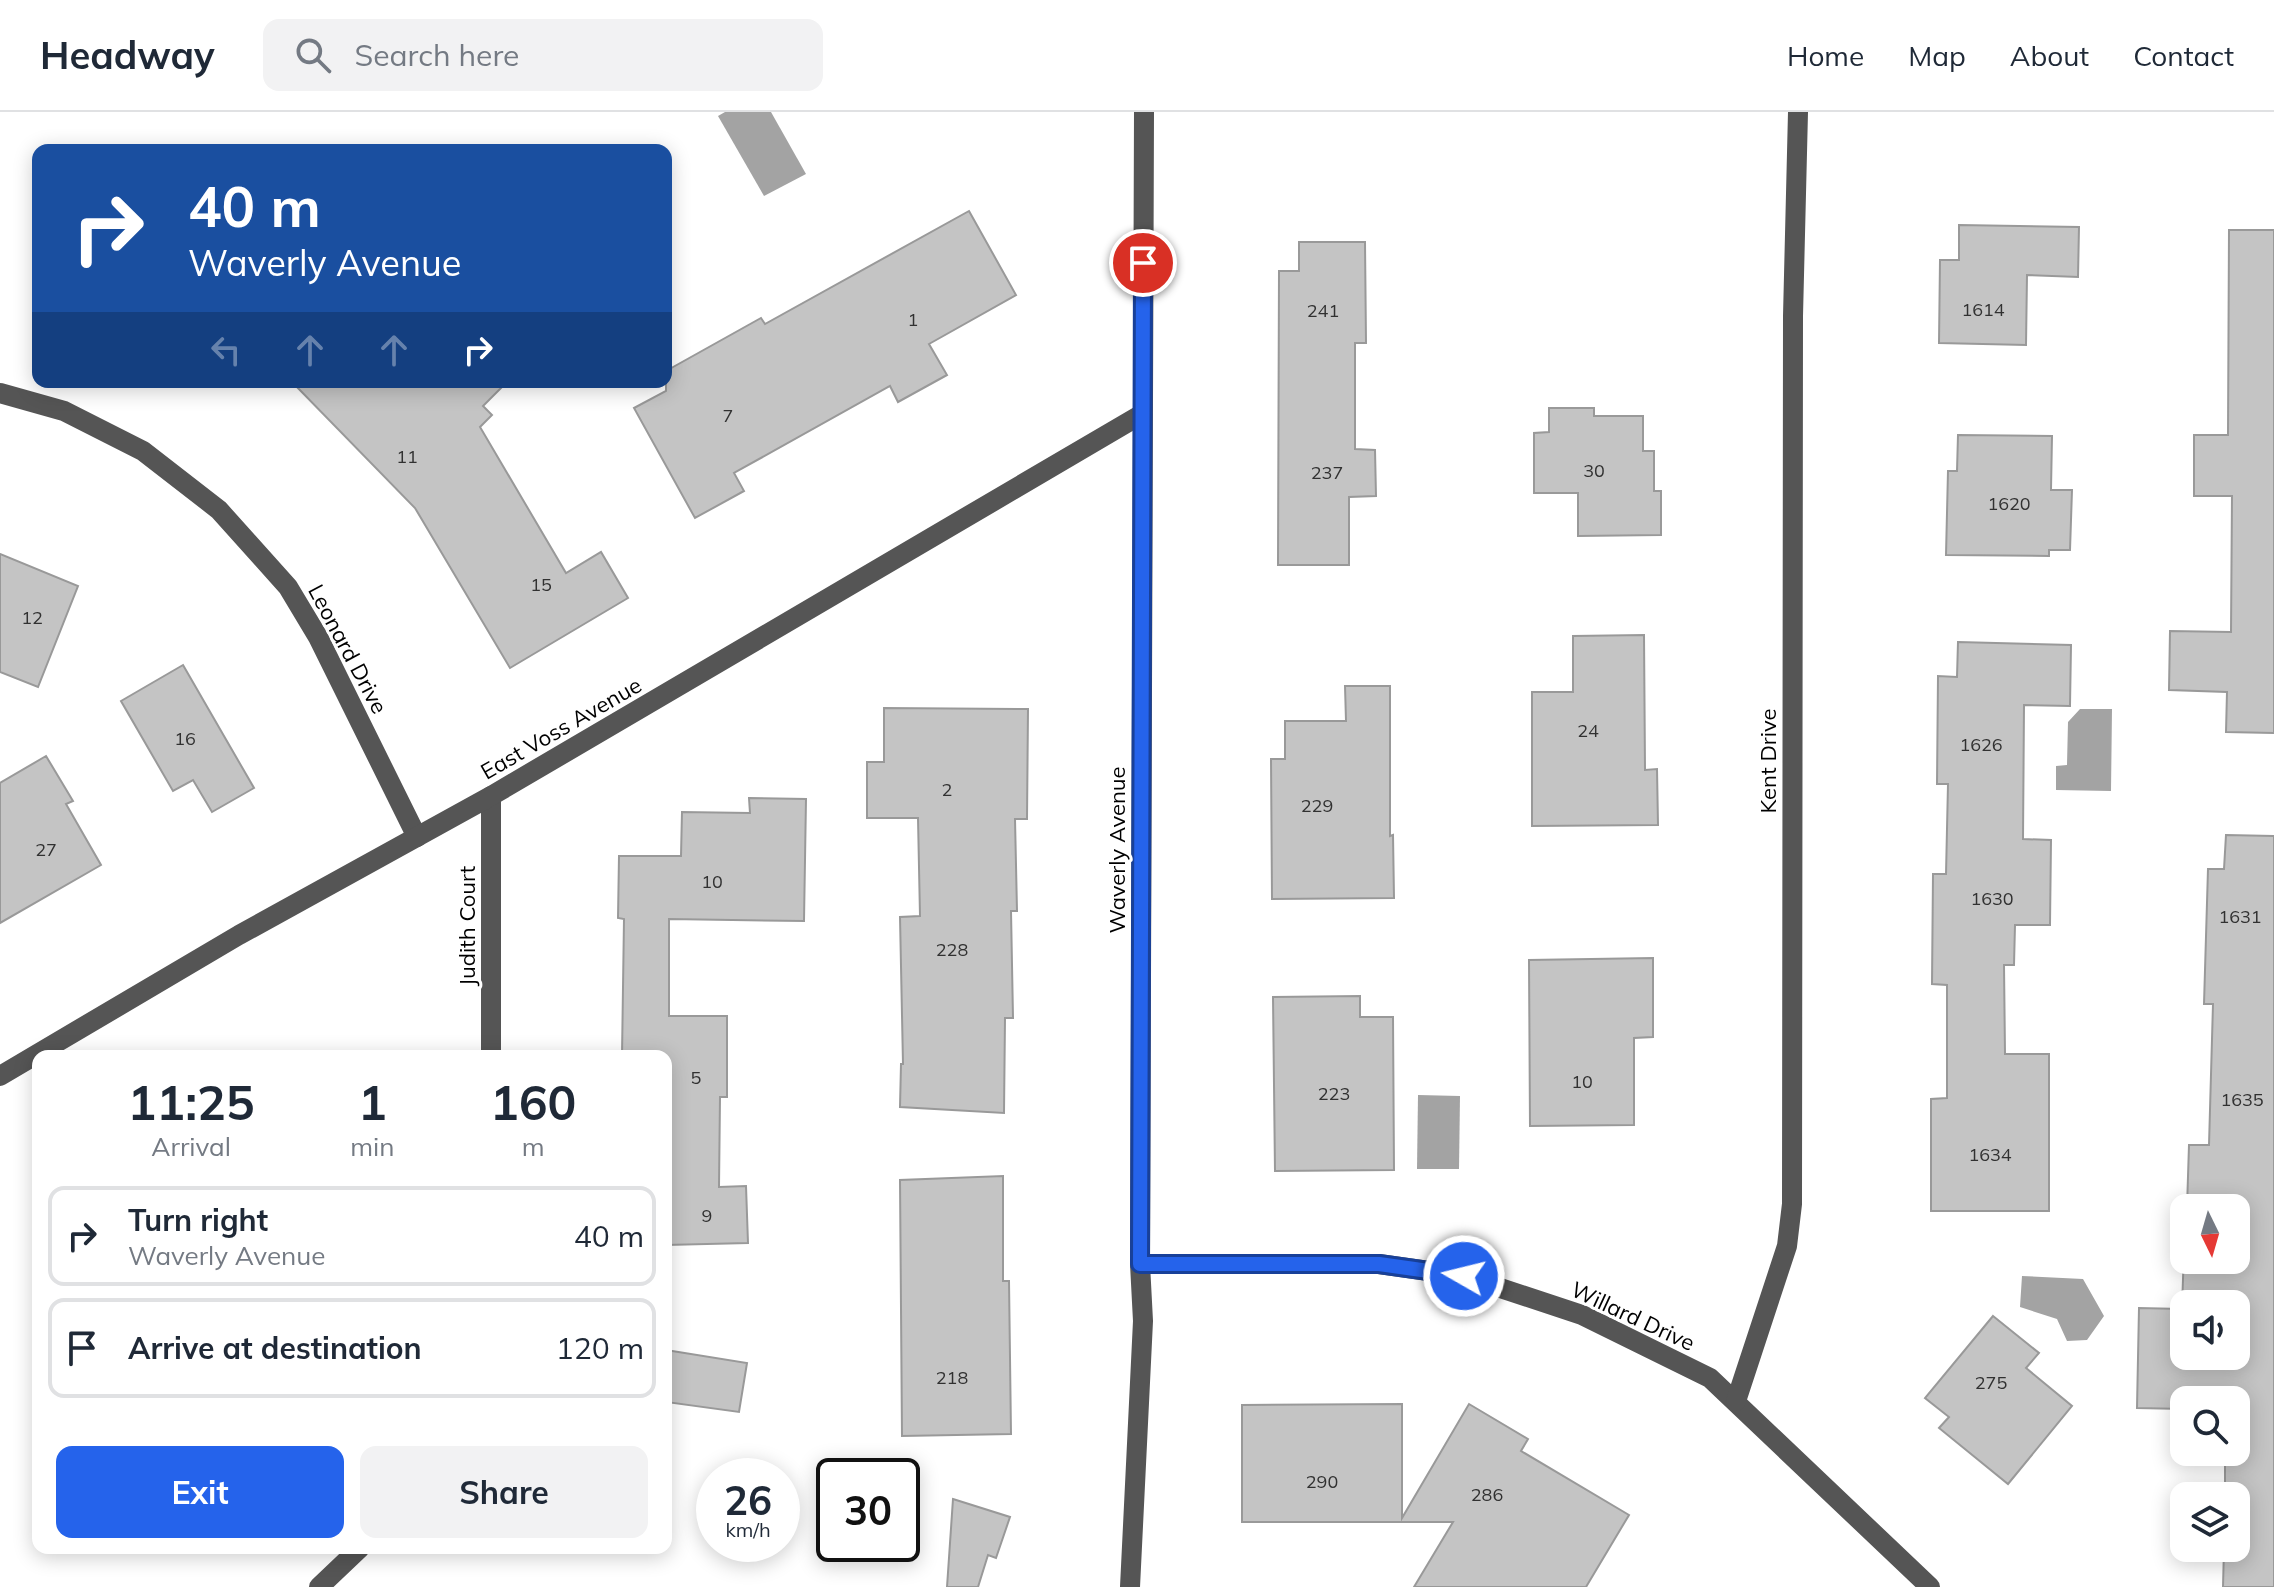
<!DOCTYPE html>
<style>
body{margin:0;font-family:Mulish,sans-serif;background:#f2f2f3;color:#1f2937;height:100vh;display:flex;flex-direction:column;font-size:30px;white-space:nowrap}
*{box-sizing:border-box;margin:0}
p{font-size:26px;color:#747a83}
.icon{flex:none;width:44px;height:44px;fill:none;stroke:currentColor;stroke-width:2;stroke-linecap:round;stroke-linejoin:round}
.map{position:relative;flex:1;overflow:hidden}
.drawer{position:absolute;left:32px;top:938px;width:640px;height:504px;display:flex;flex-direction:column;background:#fff;border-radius:16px;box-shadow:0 4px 20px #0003}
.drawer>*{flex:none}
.hud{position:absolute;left:32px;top:32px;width:640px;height:244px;border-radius:16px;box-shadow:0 4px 20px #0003;background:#1a4fa0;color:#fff;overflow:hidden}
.needle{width:52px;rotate:175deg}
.fabs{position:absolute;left:2170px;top:1082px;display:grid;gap:16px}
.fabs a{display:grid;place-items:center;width:80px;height:80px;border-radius:16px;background:#fff;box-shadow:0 4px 20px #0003;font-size:40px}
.speed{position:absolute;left:696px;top:1346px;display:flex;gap:16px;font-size:40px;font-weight:700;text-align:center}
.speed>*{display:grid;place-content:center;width:104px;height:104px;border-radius:50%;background:#fff;box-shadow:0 4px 20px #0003;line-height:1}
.speed small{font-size:20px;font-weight:400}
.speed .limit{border:4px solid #111;border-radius:12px;background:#fff;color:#111}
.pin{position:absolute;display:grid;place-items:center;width:68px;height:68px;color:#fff;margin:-34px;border:4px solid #fff;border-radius:50%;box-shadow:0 2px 8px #0007}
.me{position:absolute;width:88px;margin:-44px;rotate:278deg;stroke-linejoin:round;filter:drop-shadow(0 0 6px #0008)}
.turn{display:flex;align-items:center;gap:28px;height:168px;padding:0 24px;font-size:36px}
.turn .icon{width:104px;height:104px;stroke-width:2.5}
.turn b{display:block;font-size:56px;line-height:68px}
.lanes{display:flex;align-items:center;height:76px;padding:0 24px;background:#0003;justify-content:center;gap:40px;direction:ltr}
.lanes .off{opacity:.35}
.eta{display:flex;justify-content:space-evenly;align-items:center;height:136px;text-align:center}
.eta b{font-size:48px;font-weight:700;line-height:56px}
.primary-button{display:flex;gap:16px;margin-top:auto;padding:16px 24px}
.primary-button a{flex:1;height:92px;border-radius:16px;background:#2563eb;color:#fff;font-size:32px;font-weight:700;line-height:92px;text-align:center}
.primary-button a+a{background:#f2f2f3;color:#1f2937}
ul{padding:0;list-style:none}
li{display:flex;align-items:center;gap:24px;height:100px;margin:0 16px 12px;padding:0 8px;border:4px solid #e0e1e3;border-radius:16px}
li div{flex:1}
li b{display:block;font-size:30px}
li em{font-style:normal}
header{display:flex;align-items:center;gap:48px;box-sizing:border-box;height:112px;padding:0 40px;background:#fff;border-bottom:2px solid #e0e1e3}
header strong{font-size:38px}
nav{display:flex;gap:44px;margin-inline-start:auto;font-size:28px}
.search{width:560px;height:72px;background:#f2f2f3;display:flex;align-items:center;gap:20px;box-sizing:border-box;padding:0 28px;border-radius:16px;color:#747a83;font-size:30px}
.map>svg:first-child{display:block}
</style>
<header>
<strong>Headway</strong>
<div class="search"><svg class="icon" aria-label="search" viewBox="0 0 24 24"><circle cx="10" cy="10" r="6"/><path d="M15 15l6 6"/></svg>Search here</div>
<nav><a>Home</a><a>Map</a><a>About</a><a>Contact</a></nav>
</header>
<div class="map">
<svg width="2274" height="1475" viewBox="0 0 2274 1475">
<rect width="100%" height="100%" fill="#fff"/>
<!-- water -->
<g fill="#a3a3a3">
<polygon points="725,0 771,0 806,62 764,84 718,4"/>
<polygon points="2080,597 2112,597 2111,679 2056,678 2056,654 2067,653 2068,610"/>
<polygon points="1418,983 1460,984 1459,1057 1417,1057"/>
<polygon points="2022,1164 2083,1167 2104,1204 2087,1228 2067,1229 2057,1207 2020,1195"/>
</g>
<!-- building -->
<g fill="#c4c4c4" stroke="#999" stroke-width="2" fill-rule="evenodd">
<polygon points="969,99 1016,183 929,232 947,263 898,290 890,274 734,361 744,379 695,406 634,296 666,279 666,259 761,206 765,212"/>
<polygon points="1959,113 2079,115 2078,165 2027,163 2026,233 1939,231 1940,148 1959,148"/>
<polygon points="2229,118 2274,118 2274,621 2226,620 2227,580 2169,578 2170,519 2231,520 2232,384 2194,384 2194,323 2228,323"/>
<polygon points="1299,130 1365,130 1366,231 1355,231 1355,337 1375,338 1376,384 1349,385 1349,453 1278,453 1279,159 1299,159"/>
<polygon points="292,270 507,270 483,294 492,303 480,315 566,461 601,440 628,486 510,556 415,396"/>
<polygon points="1549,296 1594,296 1594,304 1643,304 1643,339 1654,339 1654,379 1661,379 1661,423 1578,424 1578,381 1534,381 1534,321 1549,320"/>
<polygon points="1958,323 2052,324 2051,378 2072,378 2070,438 2049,438 2049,444 1946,443 1948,359 1957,359"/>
<polygon points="0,442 78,474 38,575 0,560"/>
<polygon points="1644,523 1645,658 1657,657 1658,713 1532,714 1532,580 1573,580 1573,524"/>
<polygon points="1958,530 2071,533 2070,594 2024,593 2023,727 2051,728 2050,813 2015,813 2014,853 2004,853 2005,942 2049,942 2049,1099 1931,1099 1931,987 1947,986 1947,873 1932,872 1933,762 1946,762 1948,672 1937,672 1938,564 1957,565"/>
<polygon points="183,553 254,676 212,700 193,668 173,679 121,589"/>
<polygon points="1345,574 1390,574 1390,724 1393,723 1394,786 1272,787 1271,647 1285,647 1285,609 1346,609"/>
<polygon points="884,596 1028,597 1027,707 1015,707 1017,799 1011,799 1013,906 1005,906 1004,1001 900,995 901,952 903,952 900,805 920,804 918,706 867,706 867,650 884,650"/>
<polygon points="46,644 73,689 66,692 101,753 0,811 0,671"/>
<polygon points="749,686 806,687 804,809 669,807 669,904 727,904 727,985 720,985 719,1075 746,1074 748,1131 666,1133 666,944 622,944 624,807 618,806 619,744 681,744 682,700 750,701"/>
<path d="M2226 723 2274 724V1475H2223L2224 1436H2236V1384H2225V1340H2236V1288H2184V1297L2137 1296 2139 1196 2182 1197 2184 1137V1148H2236V1096H2187L2189 1033H2209L2213 892H2204L2208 757H2224ZM2184 1192H2236V1244H2184Z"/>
<polygon points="1653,846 1653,925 1634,926 1634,1013 1530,1014 1529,848"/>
<polygon points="1360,884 1360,905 1393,905 1394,1058 1275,1059 1273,885"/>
<polygon points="1003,1064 1003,1169 1009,1169 1011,1322 902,1324 900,1068"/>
<polygon points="1993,1204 2039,1241 2026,1256 2072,1294 2008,1372 1939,1316 1949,1305 1925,1286"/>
<polygon points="666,1238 747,1251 739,1300 666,1290"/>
<polygon points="1402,1292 1402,1406 1469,1292 1528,1327 1521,1339 1629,1403 1586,1475 1414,1475 1453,1410 1242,1410 1242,1293"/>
<polygon points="953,1387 1010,1405 996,1446 988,1443 978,1475 947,1475"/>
</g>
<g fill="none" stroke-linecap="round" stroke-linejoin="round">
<!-- minor -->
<g stroke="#555" stroke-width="20">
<polyline points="0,281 64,299 143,339 219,398 288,475 318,525 417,725"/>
<polyline points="491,684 491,944"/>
<polyline points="0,964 239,823 491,684 1142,302"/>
<polyline points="1140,1152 1379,1152 1464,1164 1582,1203 1710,1266 1930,1475"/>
<polyline points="1736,1289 1787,1134 1792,1092 1793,204 1798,0"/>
<polyline points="319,1475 360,1436"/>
<polyline points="1130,1475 1143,1209 1140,1152 1144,0"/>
</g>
</g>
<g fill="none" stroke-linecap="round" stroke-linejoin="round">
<!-- route casing -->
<g stroke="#184099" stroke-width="20">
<polyline id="route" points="1143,151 1140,1152 1379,1152 1464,1164"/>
</g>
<!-- route -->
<use href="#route" stroke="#2563eb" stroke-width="14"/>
</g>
<g text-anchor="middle" stroke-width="6" stroke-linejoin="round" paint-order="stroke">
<!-- number labels -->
<g font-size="18" fill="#313131">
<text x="1983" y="204">1614</text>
<text x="1323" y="205">241</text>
<text x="913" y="214">1</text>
<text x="728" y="310">7</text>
<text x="407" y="351">11</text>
<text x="1594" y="365">30</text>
<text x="1327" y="367">237</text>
<text x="2009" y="398">1620</text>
<text x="541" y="479">15</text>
<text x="32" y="512">12</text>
<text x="1588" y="625">24</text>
<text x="185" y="633">16</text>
<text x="1981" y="639">1626</text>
<text x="947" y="684">2</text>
<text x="1317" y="700">229</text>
<text x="46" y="744">27</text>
<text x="712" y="776">10</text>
<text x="1992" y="793">1630</text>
<text x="2240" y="811">1631</text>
<text x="952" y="844">228</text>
<text x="696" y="972">5</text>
<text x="1582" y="976">10</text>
<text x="1334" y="988">223</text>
<text x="2242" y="994">1635</text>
<text x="1990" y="1049">1634</text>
<text x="707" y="1110">9</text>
<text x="952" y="1272">218</text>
<text x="1991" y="1277">275</text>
<text x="1322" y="1376">290</text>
<text x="1487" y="1389">286</text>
</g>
<!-- street labels -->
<g font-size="22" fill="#000" stroke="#fff">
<text transform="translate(348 537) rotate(62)" y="8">Leonard Drive</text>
<text transform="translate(561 616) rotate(-30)" y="8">East Voss Avenue</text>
<text transform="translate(1768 649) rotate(-90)" y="8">Kent Drive</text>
<text transform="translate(1117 738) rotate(-90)" y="8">Waverly Avenue</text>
<text transform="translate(467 814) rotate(-90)" y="8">Judith Court</text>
<text transform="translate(1633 1204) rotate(25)" y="8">Willard Drive</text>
</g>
</g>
</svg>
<div class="fabs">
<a><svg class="needle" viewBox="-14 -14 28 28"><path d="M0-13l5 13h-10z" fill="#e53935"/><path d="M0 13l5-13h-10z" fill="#747a83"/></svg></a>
<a><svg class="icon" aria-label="sound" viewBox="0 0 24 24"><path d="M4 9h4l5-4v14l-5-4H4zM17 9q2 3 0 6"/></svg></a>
<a><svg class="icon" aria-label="search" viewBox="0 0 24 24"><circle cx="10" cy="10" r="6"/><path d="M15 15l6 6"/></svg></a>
<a><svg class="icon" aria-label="layers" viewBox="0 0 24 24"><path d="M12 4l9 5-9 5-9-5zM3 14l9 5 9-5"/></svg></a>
</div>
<div class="speed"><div>26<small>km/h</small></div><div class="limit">30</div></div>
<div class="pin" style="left:1143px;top:151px;background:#d93025"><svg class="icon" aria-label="arrive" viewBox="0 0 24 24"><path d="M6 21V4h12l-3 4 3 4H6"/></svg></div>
<svg class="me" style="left:1464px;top:1164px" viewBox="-20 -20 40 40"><circle r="17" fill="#2563eb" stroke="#fff" stroke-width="3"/><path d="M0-11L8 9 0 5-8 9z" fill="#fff"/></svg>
<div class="hud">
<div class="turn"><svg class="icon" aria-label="right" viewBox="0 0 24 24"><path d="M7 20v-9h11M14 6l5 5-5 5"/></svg><div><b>40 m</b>Waverly Avenue</div></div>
<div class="lanes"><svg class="icon off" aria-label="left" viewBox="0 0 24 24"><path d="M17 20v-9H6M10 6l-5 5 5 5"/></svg><svg class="icon off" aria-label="ahead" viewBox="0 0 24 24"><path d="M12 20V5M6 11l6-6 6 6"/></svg><svg class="icon off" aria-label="ahead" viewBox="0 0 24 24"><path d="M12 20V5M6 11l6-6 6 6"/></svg><svg class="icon" aria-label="right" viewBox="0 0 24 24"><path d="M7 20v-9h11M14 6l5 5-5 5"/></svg></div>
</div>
<section class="drawer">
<div class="eta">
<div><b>11:25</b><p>Arrival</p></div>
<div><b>1</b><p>min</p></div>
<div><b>160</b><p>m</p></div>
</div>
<ul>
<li><svg class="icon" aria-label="right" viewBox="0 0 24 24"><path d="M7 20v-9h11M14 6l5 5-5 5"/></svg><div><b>Turn right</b><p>Waverly Avenue</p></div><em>40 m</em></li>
<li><svg class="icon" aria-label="arrive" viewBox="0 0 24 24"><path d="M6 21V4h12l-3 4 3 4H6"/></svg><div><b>Arrive at destination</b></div><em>120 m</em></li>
</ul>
<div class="primary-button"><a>Exit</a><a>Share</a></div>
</section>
</div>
